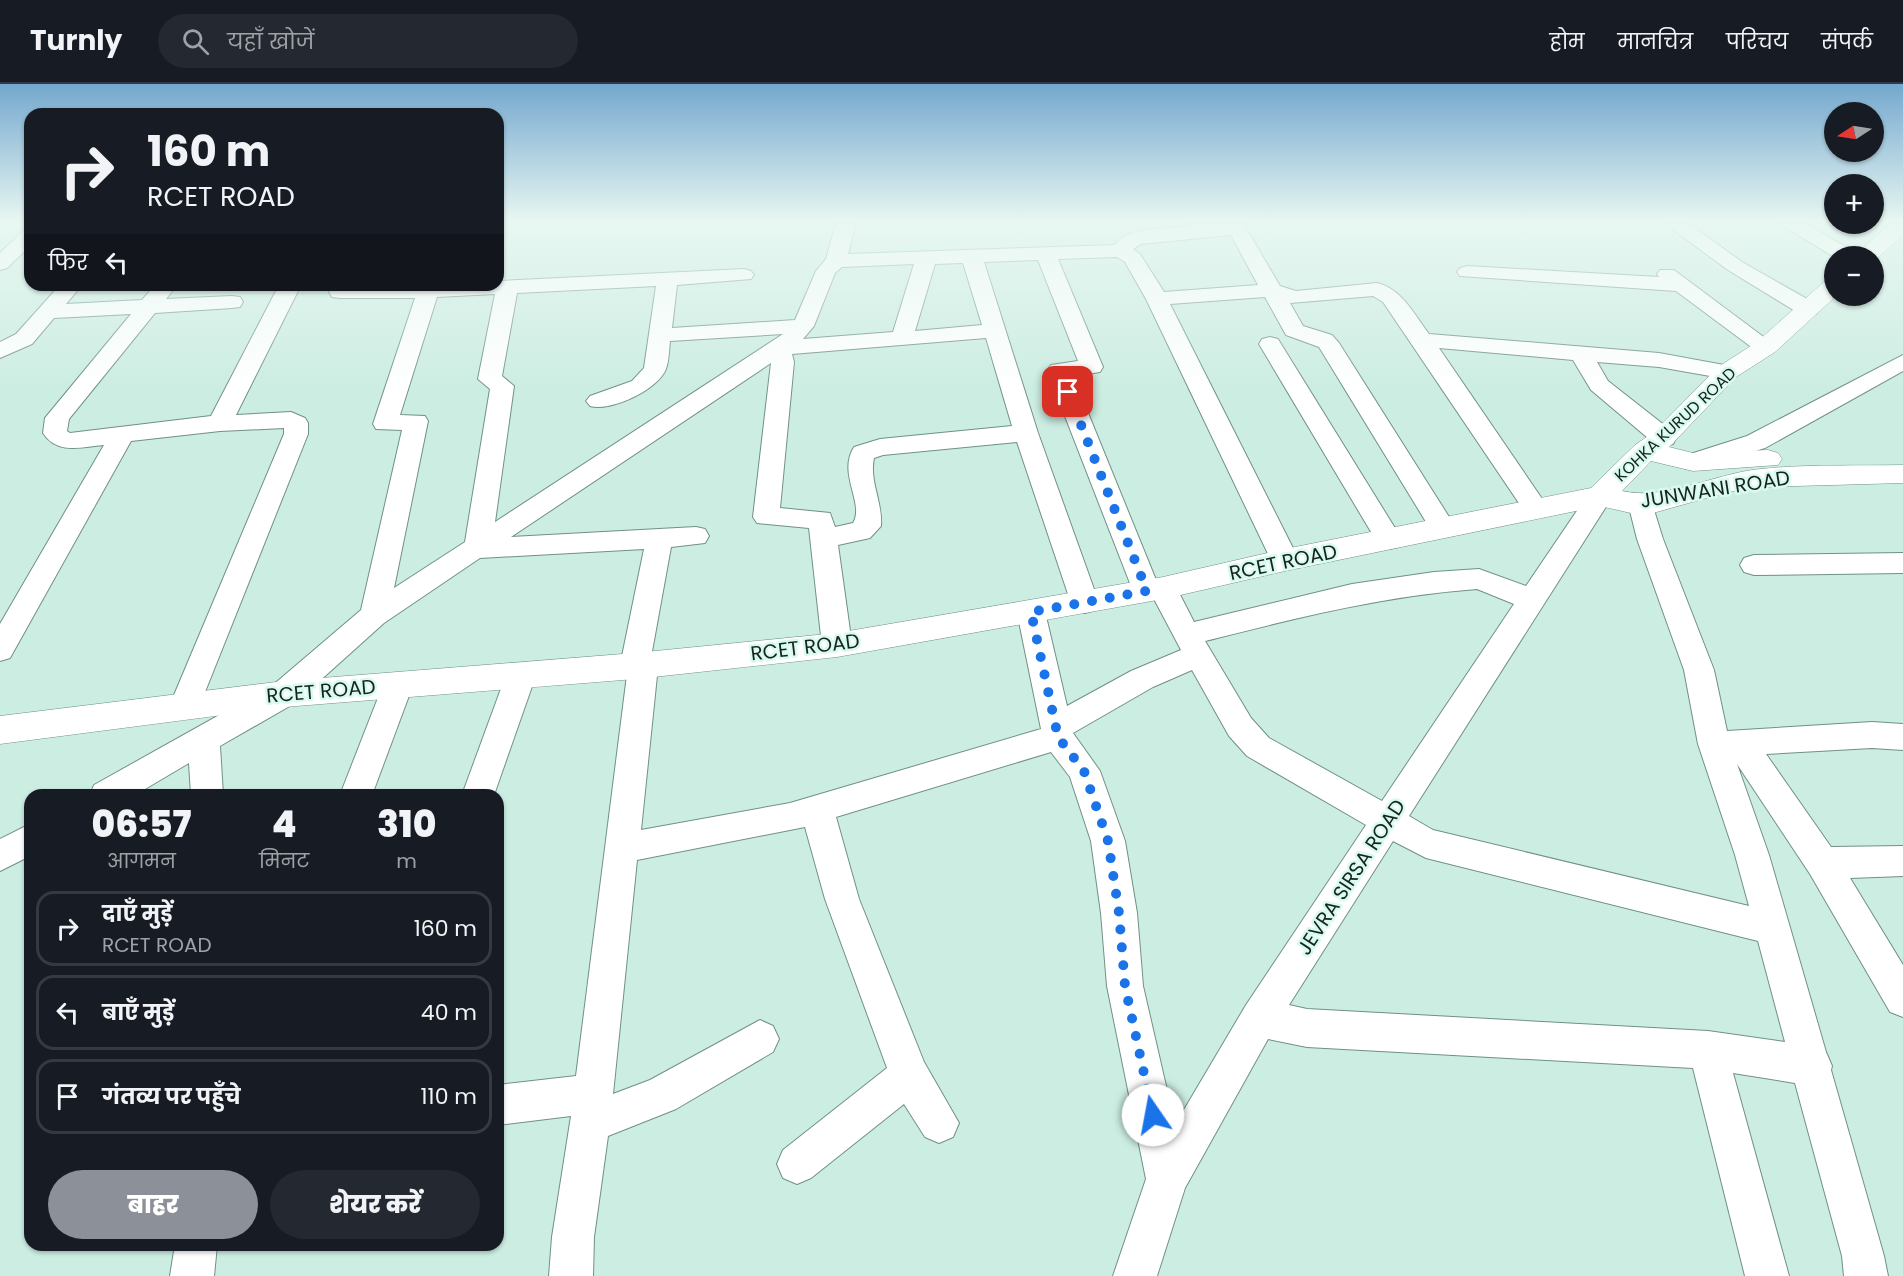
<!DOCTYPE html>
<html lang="hi">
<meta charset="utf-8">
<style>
body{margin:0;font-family:Poppins,"Noto Sans Devanagari",sans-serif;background:#242831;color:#f1f3f6;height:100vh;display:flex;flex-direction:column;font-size:22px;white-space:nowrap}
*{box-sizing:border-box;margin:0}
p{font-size:20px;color:#9ea1a6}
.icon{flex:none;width:33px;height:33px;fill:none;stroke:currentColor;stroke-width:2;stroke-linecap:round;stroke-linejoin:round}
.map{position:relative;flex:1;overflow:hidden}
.panel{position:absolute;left:24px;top:705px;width:480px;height:462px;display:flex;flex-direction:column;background:#171b24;border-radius:18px;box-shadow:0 2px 4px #0004}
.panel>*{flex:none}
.guide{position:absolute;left:24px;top:24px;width:480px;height:183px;border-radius:18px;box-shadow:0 2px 4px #0004;background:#171b24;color:#f1f3f6;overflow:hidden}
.needle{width:39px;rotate:258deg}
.tools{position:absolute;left:1824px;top:18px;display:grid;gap:12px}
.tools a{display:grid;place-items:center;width:60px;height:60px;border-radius:50%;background:#171b24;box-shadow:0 2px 4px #0004;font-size:30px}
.pin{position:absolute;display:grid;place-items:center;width:51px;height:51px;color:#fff;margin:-26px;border-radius:12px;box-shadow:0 3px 9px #0006}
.me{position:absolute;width:66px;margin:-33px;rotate:348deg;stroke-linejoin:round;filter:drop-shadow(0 0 4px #0008)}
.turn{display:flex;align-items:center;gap:21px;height:126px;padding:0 24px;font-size:27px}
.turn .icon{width:78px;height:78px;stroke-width:2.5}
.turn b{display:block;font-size:42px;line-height:51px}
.then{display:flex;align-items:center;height:57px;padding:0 24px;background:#0003;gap:12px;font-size:22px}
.eta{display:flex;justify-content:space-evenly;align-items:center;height:102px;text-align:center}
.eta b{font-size:36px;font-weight:800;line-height:42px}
.button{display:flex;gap:12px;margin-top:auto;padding:12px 24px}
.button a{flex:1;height:69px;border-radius:36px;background:#8c9099;color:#fff;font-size:24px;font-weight:800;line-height:69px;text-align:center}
.button a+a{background:#242831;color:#f1f3f6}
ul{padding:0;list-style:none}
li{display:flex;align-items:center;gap:18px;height:75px;margin:0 12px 9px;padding:0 12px;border:3px solid #363941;border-radius:18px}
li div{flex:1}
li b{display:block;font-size:22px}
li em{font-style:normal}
header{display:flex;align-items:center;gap:36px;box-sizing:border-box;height:84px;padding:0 30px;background:#171b24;border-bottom:2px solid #363941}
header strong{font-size:28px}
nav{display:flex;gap:33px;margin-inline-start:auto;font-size:21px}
.search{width:420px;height:54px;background:#242831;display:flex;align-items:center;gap:15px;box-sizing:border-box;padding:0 21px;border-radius:33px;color:#9ea1a6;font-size:22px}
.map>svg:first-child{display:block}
</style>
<header>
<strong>Turnly</strong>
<div class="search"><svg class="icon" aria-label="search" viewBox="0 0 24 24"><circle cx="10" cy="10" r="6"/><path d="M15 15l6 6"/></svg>यहाँ खोजें</div>
<nav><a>होम</a><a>मानचित्र</a><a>परिचय</a><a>संपर्क</a></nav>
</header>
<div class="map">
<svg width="1903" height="1192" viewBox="0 0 1903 1192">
<rect width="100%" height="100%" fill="#ccede2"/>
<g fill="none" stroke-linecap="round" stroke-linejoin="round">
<!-- minor casing -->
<g stroke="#719086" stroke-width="2">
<g id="minor">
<path d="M836 139H856L848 170 1115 161C1130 141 1167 145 1190 143L1187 139H1243L1280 202 1296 207 1377 199C1402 205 1414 230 1429 250L1659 269 1735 283 1739 288 1735 293 1727 295 1659 283 1597 278 1608 297 1673 348 1676 354 1673 360 1664 362 1655 360 1591 306 1573 276 1439 264 1549 425 1545 431 1536 434 1527 431 1383 218 1373 212 1290 219 1303 242 1332 251 1339 259 1456 444 1452 451 1443 453 1434 451 1319 263 1286 251 1265 213 1170 220 1299 476 1295 483 1285 486 1275 483 1271 476 1146 215 1125 178 1117 173 1058 175 1103 283 1100 288 1073 292 1156 496 1163 494 1173 497 1194 538 1352 500 1434 488 1479 485 1526 502 1591 406 1600 403 1609 406 1613 412 1609 418 1409 732 1433 746 1749 822 1735 771 1698 660 1684 586 1637 455 1628 419 1632 413 1641 410 1650 413 1663 455 1714 586 1727 647 1872 638 1903 640V666L1872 664 1766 670 1831 763 1903 762V792L1850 794 1903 881V933L1890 928 1810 790 1737 680 1769 771 1826 968 1832 982 1831 986 1884 1172 1888 1192H1844L1842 1172 1795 999 1733 989 1789 1192H1745L1693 984 1307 963 1268 955 1185 1104 1157 1192H1113L1146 1095 1107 902 1101 829 1091 757 1070 693 1051 668 836 733 859 815 924 978 959 1039 953 1053 939 1059 925 1053 904 1020 811 1094 797 1100 783 1094 777 1080 783 1066 887 984 825 815 805 743 637 776 613 1010 650 996 760 936 773 942 779 955 773 968 676 1025 608 1052 594 1153 593 1192H549L552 1153 571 1032 498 1041V1001L576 992 627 591 620 582 644 465 480 474 384 539 295 619 220 662 223 711H191L189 679 135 711H90L94 701 273 601 361 526 402 346 376 345 373 340 415 214H340L332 213 329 208 332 203 498 201V197L744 185 751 187 754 191 751 195 677 201 672 244 795 236 816 187 826 175ZM1231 151 1258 201 1164 208 1140 170 1133 165 1141 160ZM1038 176 1078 277 1051 281 1047 286 1133 507 1137 514 1147 517 1154 515 1181 566 1131 587 1067 622 1045 528 1041 520 1031 517 1021 520 1017 528 1041 645 790 719 641 746 658 582 651 573 671 463 705 459 709 452 705 445 696 443 511 453 771 279 753 433 757 439 809 444 822 561 827 569 837 572 847 569 852 561 838 461 870 454 881 442C883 419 869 397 874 374L883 371 1017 358 1071 519 1075 526 1085 529 1095 526 1099 519 1038 349 984 178ZM963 179 982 241 915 247 935 180ZM914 180 893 248 803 255 814 242 835 189 842 183ZM656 202 644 284 632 297 590 312 586 317 590 322C610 328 658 306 666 285 669 277 669 266 670 257L783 250 495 438 514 302 502 292 517 209ZM495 210 478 295 490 305 465 458 394 504 428 337 425 332 400 331 437 213ZM986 254 1012 342 880 355 854 363C837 390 865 419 853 439L835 443 830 429 780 424 794 278 792 270ZM1477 505 1514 520 1382 717 1269 654 1251 634 1205 557C1297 534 1382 512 1477 505ZM1192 586 1229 652 1247 672 1366 741 1246 921 1175 1041 1143 902 1137 829 1125 757 1100 687 1073 649 1153 603ZM1393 757 1426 774 1758 857 1785 958 1708 947 1307 925 1289 921Z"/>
<polygon points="1664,139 1688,139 1742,178 1816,220 1819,225 1816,230 1800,230 1728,186"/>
<polygon points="1779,139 1804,139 1855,168 1858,172 1834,173"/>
<polygon points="30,145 30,162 7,184 0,186 0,169 23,147"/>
<polygon points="1467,182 1659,193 1657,190 1660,186 1674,186 1777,263 1774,268 1758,268 1676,207 1460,192 1457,188 1460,184"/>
<path d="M60 201H82L66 220 142 216 155 201H177L166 215 232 212 240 213 243 218 240 223 232 224 155 229 69 335 67 347 70 349 211 332 279 201H301L236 331 291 328 305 334 308 339V350L199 623 195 632 184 635 173 632 169 623 284 350V344L220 347 131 357 10 574 0 577V540L104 361C82 363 57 371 43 349L45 334 131 230 54 234 32 260 0 274V258L16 250Z"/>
<polygon points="1270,253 1278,255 1281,260 1398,449 1402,456 1398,463 1389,465 1380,463 1259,260 1262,255"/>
<polygon points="1903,271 1903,287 1765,364 1693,386 1684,384 1680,378 1684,372 1747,352"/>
<polygon points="1903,469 1903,489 1754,491 1744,488 1740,481 1744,474 1754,471"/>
<polygon points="521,579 532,583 536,591 494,711 462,711 506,591 510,583"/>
<polygon points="398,589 409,593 413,601 372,711 340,711 383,601 387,593"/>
<polygon points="30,740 30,772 0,787 0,755"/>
<polygon points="175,1161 217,1161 214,1192 170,1192"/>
</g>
</g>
<!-- major casing -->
<g stroke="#719086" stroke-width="1">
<g id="major">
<polygon points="1890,139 1903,139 1903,151 1874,177 1874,172 1855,172"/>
<path d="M1834 194 1836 212 1775 268 1736 293 1669 363 1693 369 1768 366 1778 369 1782 375 1778 381 1693 387 1651 377 1622 407C1667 417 1715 389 1761 385 1808 380 1856 382 1903 381V399L1761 403 1728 408 1653 429H1631L1600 422 1285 487 1163 515 837 573 635 595 284 623 0 660V632L284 597 635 569 837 549 1163 493 1285 465 1591 404 1635 361 1654 348 1718 283 1757 258 1826 196Z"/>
</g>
</g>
<!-- minor -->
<use href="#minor" fill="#fff" fill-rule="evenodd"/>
<!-- major -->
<use href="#major" fill="#fff" fill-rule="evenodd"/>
</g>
<!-- sky -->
<linearGradient id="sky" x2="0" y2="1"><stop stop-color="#74a8ce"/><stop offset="0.45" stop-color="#e8f7f2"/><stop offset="1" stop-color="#e8f7f2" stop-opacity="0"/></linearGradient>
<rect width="1903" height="306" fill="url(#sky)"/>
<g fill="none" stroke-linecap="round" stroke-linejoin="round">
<!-- route -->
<polyline stroke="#1a73e8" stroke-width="10" stroke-dasharray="0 18" points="1068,308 1147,507 1031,528 1058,653 1084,687 1108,757 1119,829 1125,902 1153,1031"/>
</g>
<g text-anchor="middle" stroke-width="5" stroke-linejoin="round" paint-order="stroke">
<!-- far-street labels -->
<g font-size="16" fill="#17231f" stroke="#d9fbef">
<text transform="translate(1675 340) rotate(-43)" y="6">KOHKA KURUD ROAD</text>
</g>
<!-- street labels -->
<g font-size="20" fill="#17231f" stroke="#d9fbef">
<text transform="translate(1715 405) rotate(-9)" y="7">JUNWANI ROAD</text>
<text transform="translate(1283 478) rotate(-12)" y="7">RCET ROAD</text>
<text transform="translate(805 563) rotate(-7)" y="7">RCET ROAD</text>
<text transform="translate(321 607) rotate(-5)" y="7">RCET ROAD</text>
<text transform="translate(1351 793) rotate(-57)" y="7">JEVRA SIRSA ROAD</text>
</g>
</g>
</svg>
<div class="tools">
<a><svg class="needle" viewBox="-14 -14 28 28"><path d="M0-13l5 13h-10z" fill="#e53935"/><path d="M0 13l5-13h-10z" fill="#9ea1a6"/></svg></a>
<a>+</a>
<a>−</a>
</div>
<div class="pin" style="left:1068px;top:308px;background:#d93025"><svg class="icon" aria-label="arrive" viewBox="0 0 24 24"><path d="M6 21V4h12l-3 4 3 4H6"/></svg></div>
<svg class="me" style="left:1153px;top:1031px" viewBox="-20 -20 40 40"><circle r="19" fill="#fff"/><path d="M0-13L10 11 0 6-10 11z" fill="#1a73e8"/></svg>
<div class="guide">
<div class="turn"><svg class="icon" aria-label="right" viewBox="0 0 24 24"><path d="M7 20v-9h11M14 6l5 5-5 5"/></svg><div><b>160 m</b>RCET ROAD</div></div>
<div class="then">फिर<svg class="icon" aria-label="left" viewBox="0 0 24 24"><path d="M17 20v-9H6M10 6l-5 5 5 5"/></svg></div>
</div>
<section class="panel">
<div class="eta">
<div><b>06:57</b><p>आगमन</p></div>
<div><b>4</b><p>मिनट</p></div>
<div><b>310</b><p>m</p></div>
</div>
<ul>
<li><svg class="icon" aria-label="right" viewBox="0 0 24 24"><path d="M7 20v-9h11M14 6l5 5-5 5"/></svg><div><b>दाएँ मुड़ें</b><p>RCET ROAD</p></div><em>160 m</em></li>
<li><svg class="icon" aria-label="left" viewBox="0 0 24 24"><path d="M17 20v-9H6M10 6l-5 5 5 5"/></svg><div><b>बाएँ मुड़ें</b></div><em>40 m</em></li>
<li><svg class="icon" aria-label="arrive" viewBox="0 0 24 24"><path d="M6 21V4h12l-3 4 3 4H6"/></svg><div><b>गंतव्य पर पहुँचे</b></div><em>110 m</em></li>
</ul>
<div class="button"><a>बाहर</a><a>शेयर करें</a></div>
</section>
</div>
